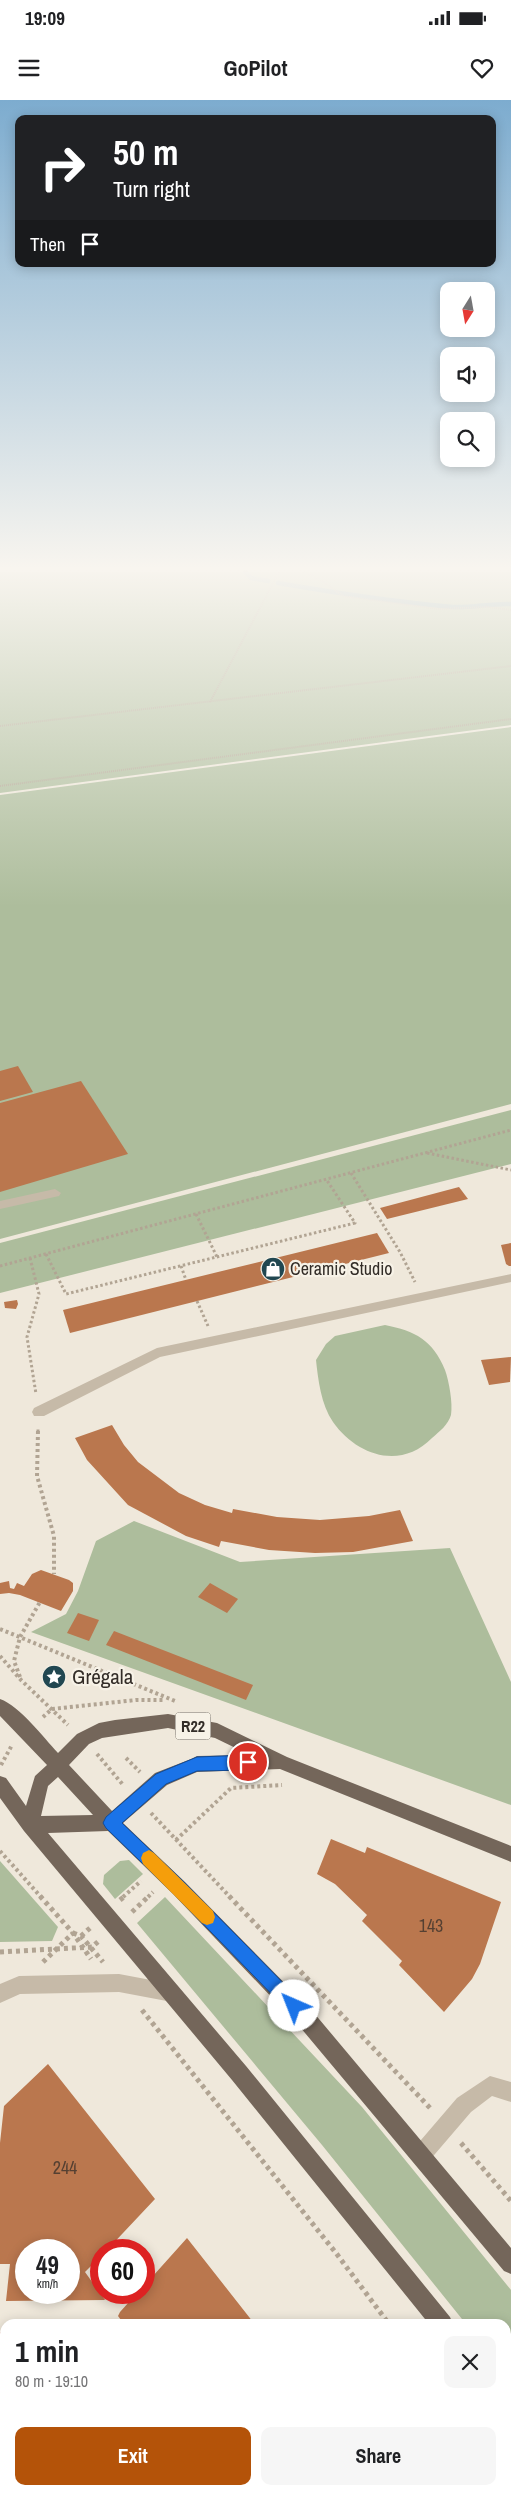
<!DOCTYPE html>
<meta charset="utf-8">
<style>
body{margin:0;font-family:"Archivo Narrow",sans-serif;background:#f6f6f6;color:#202124;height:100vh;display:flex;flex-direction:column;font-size:19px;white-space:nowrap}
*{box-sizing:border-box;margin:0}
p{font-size:16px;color:#757577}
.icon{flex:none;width:28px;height:28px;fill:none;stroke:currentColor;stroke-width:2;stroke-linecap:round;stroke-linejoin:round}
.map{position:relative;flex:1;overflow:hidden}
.sheet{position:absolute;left:0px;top:2219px;width:511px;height:176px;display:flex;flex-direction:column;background:#fff;border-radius:15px 15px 0 0;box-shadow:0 2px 12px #0003}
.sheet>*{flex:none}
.top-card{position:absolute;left:15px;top:15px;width:481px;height:152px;border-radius:10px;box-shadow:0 2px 12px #0003;background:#202124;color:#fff;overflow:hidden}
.needle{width:32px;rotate:191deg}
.controls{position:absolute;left:440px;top:182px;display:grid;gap:10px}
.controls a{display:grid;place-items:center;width:55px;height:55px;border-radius:10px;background:#fff;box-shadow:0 2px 12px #0003;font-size:25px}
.speed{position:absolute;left:15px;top:2139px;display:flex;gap:10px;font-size:25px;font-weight:700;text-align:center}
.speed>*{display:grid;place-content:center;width:65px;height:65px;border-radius:50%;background:#fff;box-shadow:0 2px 12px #0003;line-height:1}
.speed small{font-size:12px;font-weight:400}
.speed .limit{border:8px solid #d22;background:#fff;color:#111}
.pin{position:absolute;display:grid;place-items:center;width:42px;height:42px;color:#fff;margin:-21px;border:2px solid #fff;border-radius:50%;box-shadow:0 1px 5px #0007}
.me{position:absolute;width:55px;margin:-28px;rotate:316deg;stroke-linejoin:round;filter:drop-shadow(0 0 4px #0008)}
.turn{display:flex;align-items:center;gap:18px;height:105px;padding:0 15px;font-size:22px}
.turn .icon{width:65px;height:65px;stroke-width:2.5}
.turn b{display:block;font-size:35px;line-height:42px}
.then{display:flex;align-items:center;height:48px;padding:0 15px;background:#0003;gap:10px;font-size:19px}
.round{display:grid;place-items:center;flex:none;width:52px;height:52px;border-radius:10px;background:#f6f6f6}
.overview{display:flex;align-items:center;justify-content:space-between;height:85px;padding:0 15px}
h1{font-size:30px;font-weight:700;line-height:38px}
.action{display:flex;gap:10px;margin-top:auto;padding:10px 15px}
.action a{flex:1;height:58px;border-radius:10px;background:#b45309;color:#fff;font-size:20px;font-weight:700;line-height:58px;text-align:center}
.action a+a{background:#f6f6f6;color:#202124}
.status{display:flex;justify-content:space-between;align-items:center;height:35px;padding:0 25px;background:#fff;direction:ltr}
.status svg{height:14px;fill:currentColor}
header{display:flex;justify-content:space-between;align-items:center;height:65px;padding:0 15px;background:#fff;font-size:22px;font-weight:700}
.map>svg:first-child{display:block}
</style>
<div class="status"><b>19:09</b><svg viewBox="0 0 49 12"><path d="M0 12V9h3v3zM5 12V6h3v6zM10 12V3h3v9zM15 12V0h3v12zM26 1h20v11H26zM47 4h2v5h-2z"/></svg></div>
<header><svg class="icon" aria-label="menu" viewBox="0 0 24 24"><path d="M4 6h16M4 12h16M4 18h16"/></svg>GoPilot<svg class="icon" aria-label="heart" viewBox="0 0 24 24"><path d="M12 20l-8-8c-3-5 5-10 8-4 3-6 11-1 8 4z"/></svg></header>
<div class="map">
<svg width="511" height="2394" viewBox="0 0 511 2394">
<rect width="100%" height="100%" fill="#efe8db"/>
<!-- green -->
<g fill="#adbd9c">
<polygon points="0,472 511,472 511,625 0,693"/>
<polygon points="511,627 511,1004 0,1139 0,695"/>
<polygon points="511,1010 511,1064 0,1193 0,1143"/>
<path d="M385 1225C415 1231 433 1240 445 1270 449 1281 453 1303 451 1315 448 1325 440 1331 432 1338 401 1370 357 1356 333 1322 321 1305 318 1279 316 1260L326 1244 335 1236Z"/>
<polygon points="134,1421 240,1462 450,1448 511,1582 511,1705 31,1532 66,1514 78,1491 96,1441"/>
<polygon points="129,1760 143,1774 115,1799 103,1784 104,1775 120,1761"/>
<polygon points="0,1761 58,1827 52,1841 0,1842"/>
<polygon points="165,1797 362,2007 511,2190 511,2280 506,2274 506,2224 466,2224 322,2045 137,1823"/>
</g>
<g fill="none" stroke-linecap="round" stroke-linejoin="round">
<!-- stream -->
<g stroke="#7da1a9" stroke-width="4.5">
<polyline points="245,472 251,478 268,481"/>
<path d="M278 483C336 493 395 502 453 507 472 508 492 503 511 504"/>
</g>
</g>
<!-- building -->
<g fill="#ba774e" fill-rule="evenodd">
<polygon points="18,966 33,992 0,1001 0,971"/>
<polygon points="81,981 128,1054 0,1092 0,1003"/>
<polygon points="459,1087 468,1099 387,1119 380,1108"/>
<polygon points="377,1133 389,1153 70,1233 63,1210"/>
<polygon points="511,1143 511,1166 509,1166 506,1164 501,1145"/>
<polygon points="17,1200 18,1204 16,1209 5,1208 4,1202"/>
<polygon points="511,1257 510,1282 489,1285 481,1260"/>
<polygon points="112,1325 124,1345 138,1362 179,1393 205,1405 232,1413 233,1409 277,1417 320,1420 369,1416 400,1410 413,1441 353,1452 315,1453 269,1450 221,1441 219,1447 186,1436 128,1405 87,1360 75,1338"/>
<polygon points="41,1470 69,1480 73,1483 73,1491 61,1511 20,1495 9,1493 0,1494 0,1483 9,1481 10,1488 14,1489 17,1483 24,1486 32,1474"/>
<polygon points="210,1483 238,1499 227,1513 198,1497"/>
<polygon points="78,1513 99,1520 89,1541 67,1533"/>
<polygon points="114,1531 253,1585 246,1600 106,1545"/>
<polygon points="331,1739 365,1753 367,1747 501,1802 480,1864 472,1879 444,1912 399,1865 402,1861 362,1821 367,1815 335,1784 317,1774"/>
<path d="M48 1964 155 2099 107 2150H101V2156L85 2172 105 2200 6 2201 10 2164H0V2043L4 2006ZM26 2150H69V2192H26Z"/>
<polygon points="187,2138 253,2222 251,2224 124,2224 118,2216 120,2212 138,2192 144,2192 144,2186"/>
<polygon points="5,2231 5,2372 0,2372 0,2232"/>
<polygon points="243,2390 341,2390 337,2394 245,2394"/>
</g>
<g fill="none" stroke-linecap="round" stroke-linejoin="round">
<!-- path-far3 -->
<g stroke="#b1a493" stroke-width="2" stroke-dasharray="1 1" stroke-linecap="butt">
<polyline points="304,472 321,480 343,496 438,509 488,507 511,510"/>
<polyline points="210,602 279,472"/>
<polyline points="0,626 511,566"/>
<polyline points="0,686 511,619"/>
</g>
<!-- path-far2 -->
<g stroke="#b1a493" stroke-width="3" stroke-dasharray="2.5 2.5" stroke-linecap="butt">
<polyline points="427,1053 511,1070"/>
<polyline points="351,1073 400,1152 415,1182"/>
<polyline points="196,1114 217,1157"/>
<polyline points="46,1154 66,1194 355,1123 326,1079"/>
<polyline points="30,1158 39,1194 27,1237 36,1294"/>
<polyline points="0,1166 511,1030"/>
<polyline points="181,1166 186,1180"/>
<polyline points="197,1201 208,1226"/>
<polyline points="38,1332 38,1327"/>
</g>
<!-- path-far1 -->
<g stroke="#b1a493" stroke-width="4" stroke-dasharray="3 3" stroke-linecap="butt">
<polyline points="38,1331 37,1376 54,1436 54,1474"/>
<polyline points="0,1529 175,1601"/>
<polyline points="0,1556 21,1580 68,1625"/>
<polyline points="20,1577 14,1561 20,1537 40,1502"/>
<polyline points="43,1617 52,1609 136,1600 163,1600"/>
<polyline points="97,1654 124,1686"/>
<polyline points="126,1658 140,1672"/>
<polyline points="1,1665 12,1645"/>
<polyline points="151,1713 230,1797"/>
<polyline points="176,1740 231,1688 282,1685"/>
<polyline points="0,1751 41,1797"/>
<polyline points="123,1797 141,1781"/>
<polyline points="148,1797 153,1792"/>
</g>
<!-- path -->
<g stroke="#b1a493" stroke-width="5" stroke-dasharray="4 4" stroke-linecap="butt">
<polyline points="40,1796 73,1833 91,1859"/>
<polyline points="229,1796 432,2010"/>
<polyline points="120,1800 125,1796"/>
<polyline points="132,1812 149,1796"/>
<polyline points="73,1833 81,1836 103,1862"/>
<polyline points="81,1836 90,1828"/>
<polyline points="0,1852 92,1847 100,1840"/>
<polyline points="43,1862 73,1833"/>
<polyline points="142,1910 336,2153 389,2224"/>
<polyline points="461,2043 511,2101"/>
<polyline points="506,2382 511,2388"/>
</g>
<!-- minor -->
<g fill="#c6baa8" fill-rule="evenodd">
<polygon points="55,1089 61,1093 59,1096 0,1109 0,1101"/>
<polygon points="511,1174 511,1182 160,1257 44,1316 34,1316 32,1312 34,1308 157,1248"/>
<polygon points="119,1874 172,1884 178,1887 181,1893 178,1899 172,1902 119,1892 20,1894 0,1903 0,1884 19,1876"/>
<polygon points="490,1976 511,1982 511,2002 492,1996 471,2012 429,2061 422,2064 415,2061 412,2054 415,2047 457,1998"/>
</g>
<!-- major -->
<g fill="#74665a" fill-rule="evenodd">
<path d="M0 1599C20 1606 43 1637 58 1653L77 1634 99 1623 115 1620 168 1614 217 1623 287 1657 511 1746V1762L280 1669 197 1672 167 1685 123 1723 185 1782 314 1913 511 2148V2174L504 2171 300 1927 173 1794 108 1731 48 1733 246 1966 450 2217 453 2224H429L232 1980 24 1731 0 1698V1676L6 1678 26 1706 35 1676 47 1665 0 1616ZM168 1628 215 1638 250 1655 197 1656 191 1659 155 1673 112 1711 69 1665 89 1644 102 1638ZM58 1677 93 1715 41 1716 48 1686Z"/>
<polygon points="506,2302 511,2304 511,2331 506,2329"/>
</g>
</g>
<!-- sky -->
<linearGradient id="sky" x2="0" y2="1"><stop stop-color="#7daccf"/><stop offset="0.58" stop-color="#f8f5ef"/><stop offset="1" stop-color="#f8f5ef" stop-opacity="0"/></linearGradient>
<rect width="511" height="807" fill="url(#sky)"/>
<!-- route -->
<polygon fill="#1a73e8" stroke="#114b97" points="248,1655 253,1658 255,1662 253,1667 248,1670 197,1671 166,1684 122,1723 184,1782 300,1900 303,1906 300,1912 294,1915 289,1912 173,1793 106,1728 103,1723 106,1717 156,1674 197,1657"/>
<!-- slow -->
<polygon fill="#f59e0b" points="149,1750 154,1753 213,1811 215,1817 213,1823 207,1825 202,1823 143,1764 141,1758 143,1753"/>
<!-- icons -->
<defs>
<g id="shop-disc" transform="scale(1.25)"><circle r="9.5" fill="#214751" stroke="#f7f2e7"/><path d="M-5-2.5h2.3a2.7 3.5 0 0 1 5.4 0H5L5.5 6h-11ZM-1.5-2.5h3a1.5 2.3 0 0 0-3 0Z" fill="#fff"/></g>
<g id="sight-disc" transform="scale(1.25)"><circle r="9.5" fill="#214751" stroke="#f7f2e7"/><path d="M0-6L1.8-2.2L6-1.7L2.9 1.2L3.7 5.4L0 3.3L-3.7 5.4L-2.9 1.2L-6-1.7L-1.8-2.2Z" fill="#fff"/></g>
</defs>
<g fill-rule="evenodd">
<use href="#shop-disc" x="273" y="1169"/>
<use href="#sight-disc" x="54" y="1577"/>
</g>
<g text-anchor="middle" stroke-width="4.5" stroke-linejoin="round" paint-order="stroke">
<!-- shield labels -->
<rect fill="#f7f2e7" stroke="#6e6861" stroke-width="1" x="175.5" y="1612.5" width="35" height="27" rx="4"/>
<g font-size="16" font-weight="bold" fill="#332d28">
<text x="193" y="1632">R22</text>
</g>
<!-- poi labels -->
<g font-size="18" fill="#332d28" stroke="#f7f2e7" text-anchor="start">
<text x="290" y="1175">Ceramic Studio</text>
</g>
<!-- near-number labels -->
<g font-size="18" fill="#554032">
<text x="431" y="1832">143</text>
<text x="65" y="2074">244</text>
</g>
<!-- near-poi labels -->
<g font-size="21" fill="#332d28" stroke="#f7f2e7" text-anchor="start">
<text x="72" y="1584">Grégala</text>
</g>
</g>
</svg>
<div class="controls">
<a><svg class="needle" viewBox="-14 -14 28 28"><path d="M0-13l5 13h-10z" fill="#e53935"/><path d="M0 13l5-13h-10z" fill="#757577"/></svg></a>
<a><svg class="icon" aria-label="sound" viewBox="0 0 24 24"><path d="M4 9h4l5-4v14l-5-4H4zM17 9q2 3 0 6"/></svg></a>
<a><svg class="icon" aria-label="search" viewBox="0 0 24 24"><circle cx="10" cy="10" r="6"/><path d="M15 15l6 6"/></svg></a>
</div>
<div class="speed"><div>49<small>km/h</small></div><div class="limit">60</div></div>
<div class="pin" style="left:248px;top:1662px;background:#d93025"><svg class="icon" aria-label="arrive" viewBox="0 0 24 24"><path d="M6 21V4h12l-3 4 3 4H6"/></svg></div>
<svg class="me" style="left:294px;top:1906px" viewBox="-20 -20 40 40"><circle r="19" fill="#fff"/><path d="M0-13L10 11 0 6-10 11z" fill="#1a73e8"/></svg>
<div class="top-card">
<div class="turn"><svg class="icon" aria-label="right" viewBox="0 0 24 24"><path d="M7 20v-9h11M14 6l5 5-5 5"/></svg><div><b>50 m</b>Turn right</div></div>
<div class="then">Then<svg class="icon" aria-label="arrive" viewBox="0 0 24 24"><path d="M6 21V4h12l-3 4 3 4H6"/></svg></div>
</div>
<section class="sheet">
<div class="overview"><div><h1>1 min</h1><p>80 m · 19:10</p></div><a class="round"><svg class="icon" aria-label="close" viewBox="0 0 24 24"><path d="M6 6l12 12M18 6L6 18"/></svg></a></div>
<div class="action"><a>Exit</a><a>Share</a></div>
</section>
</div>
